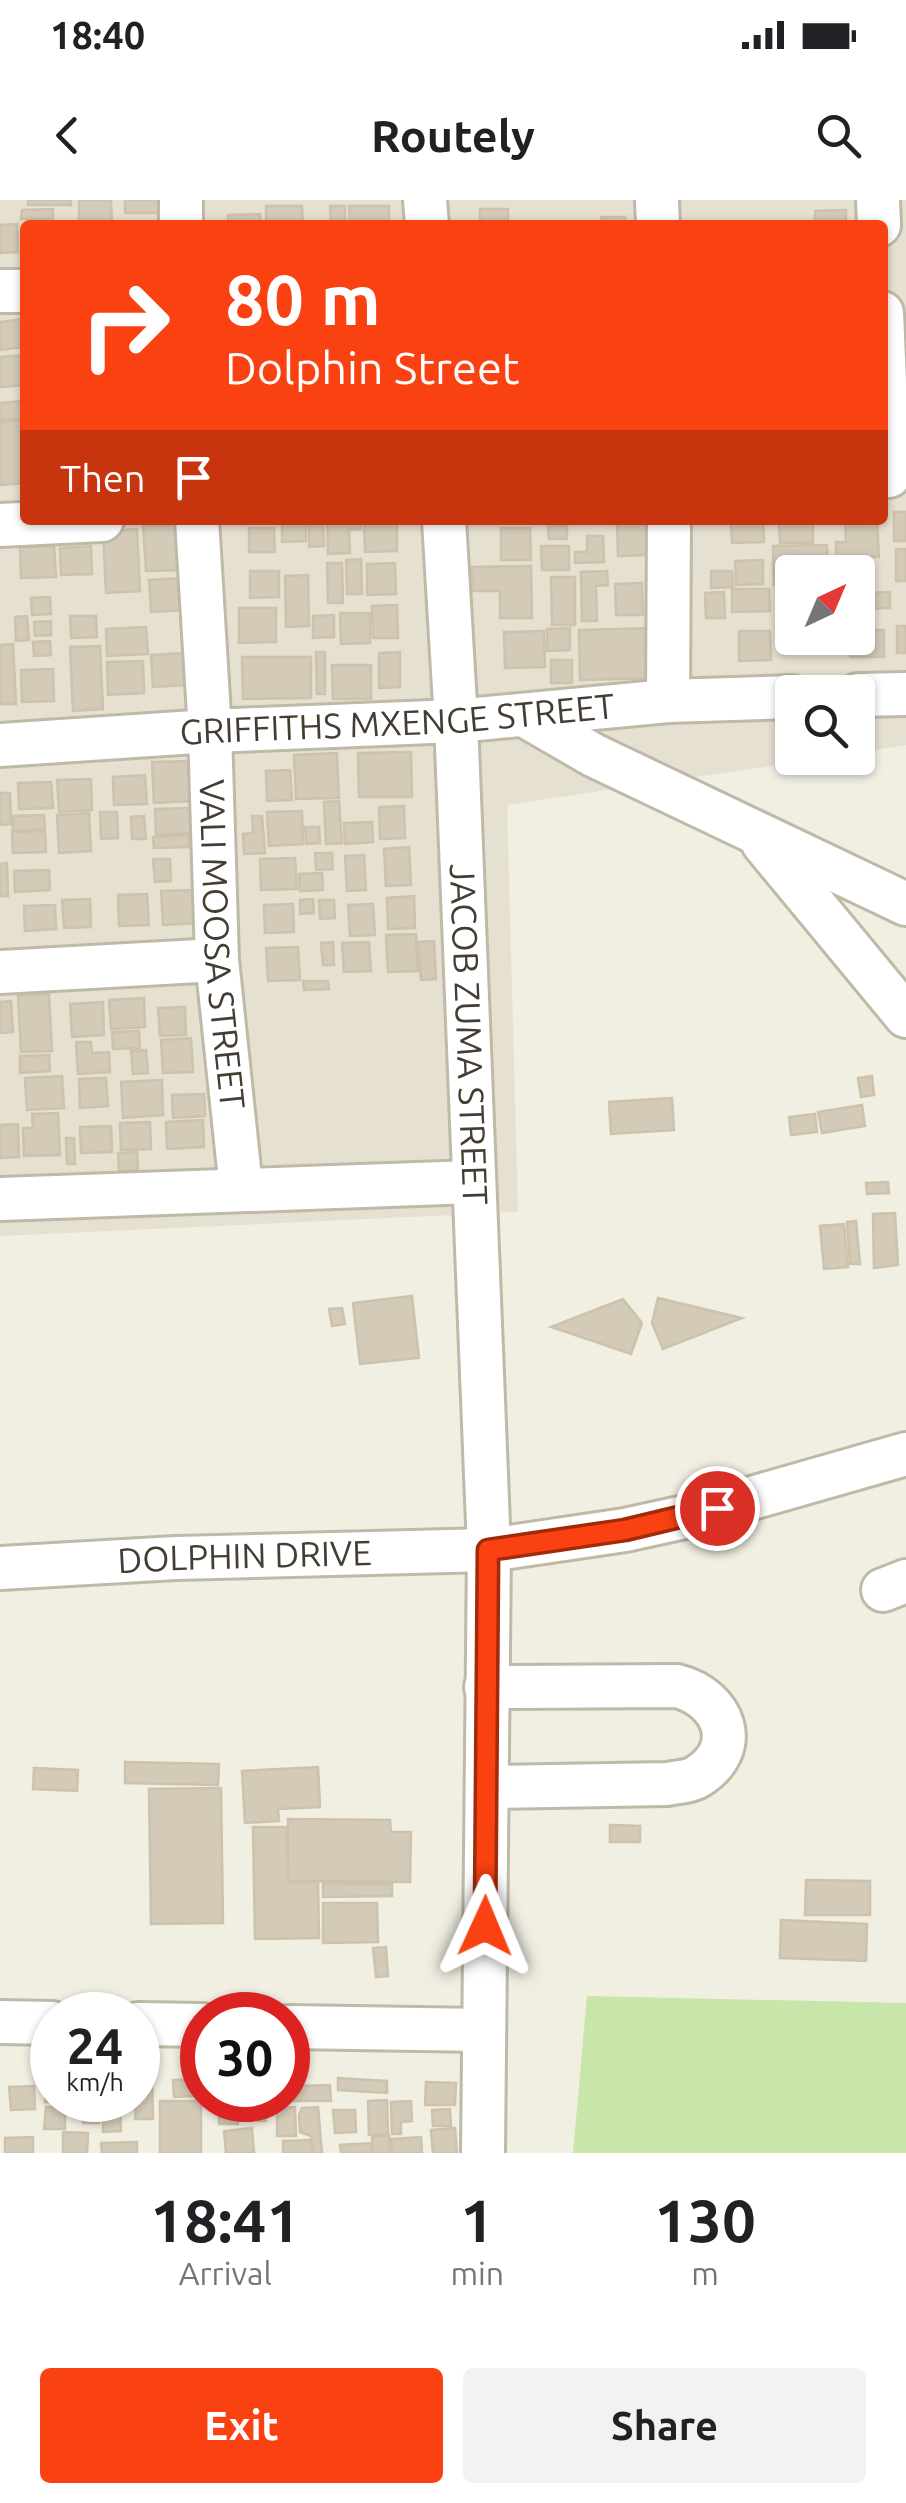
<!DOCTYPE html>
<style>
body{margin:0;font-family:Ubuntu,sans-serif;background:#f2f2f2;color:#202124;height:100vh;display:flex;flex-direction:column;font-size:38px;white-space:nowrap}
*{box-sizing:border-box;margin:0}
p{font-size:32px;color:#757577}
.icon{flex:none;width:55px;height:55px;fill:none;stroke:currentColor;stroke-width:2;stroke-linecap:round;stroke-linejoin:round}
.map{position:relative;height:1953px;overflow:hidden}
.details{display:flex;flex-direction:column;background:#fff;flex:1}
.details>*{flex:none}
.guide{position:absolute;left:20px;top:20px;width:868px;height:305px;border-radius:10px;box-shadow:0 2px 8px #0004;background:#fa4111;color:#fff;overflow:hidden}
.needle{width:65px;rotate:44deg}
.buttons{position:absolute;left:775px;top:355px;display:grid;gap:20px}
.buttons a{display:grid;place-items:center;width:100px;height:100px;border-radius:10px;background:#fff;box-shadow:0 2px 8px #0004;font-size:50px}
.speed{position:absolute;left:30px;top:1792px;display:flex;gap:20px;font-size:50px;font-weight:700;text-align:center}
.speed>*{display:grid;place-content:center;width:130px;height:130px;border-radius:50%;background:#fff;box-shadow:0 2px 8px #0004;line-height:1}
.speed small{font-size:25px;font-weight:400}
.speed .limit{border:15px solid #d22;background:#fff;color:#111}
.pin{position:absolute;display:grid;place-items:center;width:85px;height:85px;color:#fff;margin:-42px;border:5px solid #fff;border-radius:50%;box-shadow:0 2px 10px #0007}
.me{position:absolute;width:110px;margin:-55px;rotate:1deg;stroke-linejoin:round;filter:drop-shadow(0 0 8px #0008)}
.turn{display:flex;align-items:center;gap:35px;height:210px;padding:0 40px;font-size:45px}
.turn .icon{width:130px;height:130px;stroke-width:2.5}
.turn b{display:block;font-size:70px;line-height:85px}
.then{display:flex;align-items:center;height:95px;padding:0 40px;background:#0003;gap:20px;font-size:38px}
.eta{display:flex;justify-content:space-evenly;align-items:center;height:170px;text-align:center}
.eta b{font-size:60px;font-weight:700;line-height:70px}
.button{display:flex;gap:20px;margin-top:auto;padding:20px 40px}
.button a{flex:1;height:115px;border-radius:10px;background:#fa4111;color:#fff;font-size:40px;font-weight:700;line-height:115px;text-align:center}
.button a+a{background:#f2f2f2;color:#202124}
.status{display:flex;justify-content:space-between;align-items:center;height:70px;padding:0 50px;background:#fff;direction:ltr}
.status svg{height:28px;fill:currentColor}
header{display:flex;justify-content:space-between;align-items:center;height:130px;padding:0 40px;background:#fff;font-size:45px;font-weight:700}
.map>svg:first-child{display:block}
</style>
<div class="status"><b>18:40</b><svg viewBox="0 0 49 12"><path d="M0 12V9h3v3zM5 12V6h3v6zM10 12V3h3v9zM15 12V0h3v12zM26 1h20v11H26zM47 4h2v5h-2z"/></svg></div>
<header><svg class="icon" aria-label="back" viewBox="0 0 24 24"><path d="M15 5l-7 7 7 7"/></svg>Routely<svg class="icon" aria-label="search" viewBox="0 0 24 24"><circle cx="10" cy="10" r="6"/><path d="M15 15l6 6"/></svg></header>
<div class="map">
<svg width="906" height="1953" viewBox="0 0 906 1953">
<rect width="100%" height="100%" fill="#f1eee2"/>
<!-- residential -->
<path fill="#e5e0d0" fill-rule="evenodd" d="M0 0H906V545L858 553V492H792V558H825L507 605 518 1012 0 1036ZM25 25H882V320H25ZM792 372H858V438H792Z"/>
<!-- green -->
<polygon fill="#c8e6aa" points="587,1796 906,1803 906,1953 573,1953"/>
<!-- building -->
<g fill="#d3cab8" stroke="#cdc2ab" stroke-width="2.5">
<rect x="28" y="0" width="43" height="5"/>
<polygon points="79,0 111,0 112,25 79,25"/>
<rect x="125" y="0" width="39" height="13"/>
<polygon points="266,6 302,6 303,25 266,25"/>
<polygon points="330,6 345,6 345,25 331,25"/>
<polygon points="349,6 389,6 389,25 350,25"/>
<polygon points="53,9 53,19 21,19 22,10"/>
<rect x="480" y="9" width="28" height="16"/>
<polygon points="846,10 846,25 815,25 815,11"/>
<polygon points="260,14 261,25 228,25 228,15"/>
<polygon points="601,17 625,17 625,25 602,25"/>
<polygon points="17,24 18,52 0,53 0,25"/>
<polygon points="25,119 25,147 0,150 0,122"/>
<polygon points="25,155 25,185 0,187 0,157"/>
<polygon points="23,201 25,218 0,220 0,203"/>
<polygon points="25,219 25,283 0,285 0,222"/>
<rect x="894" y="312" width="12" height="29"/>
<polygon points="327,320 360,320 361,329 349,330 350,353 328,354"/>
<polygon points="364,320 397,320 397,351 365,352"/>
<polygon points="731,320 763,320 764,342 732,343"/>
<polygon points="779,320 813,320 813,343 780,343"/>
<polygon points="845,320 877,320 879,357 836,357 836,342 846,342"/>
<polygon points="182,324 184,370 146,371 143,325"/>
<polygon points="282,324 306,324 306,341 282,342"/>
<polygon points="309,324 323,324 324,346 309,347"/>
<polygon points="617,324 648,324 649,355 618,356"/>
<polygon points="548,325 567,325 567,339 549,339"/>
<polygon points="249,328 274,328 275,352 249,352"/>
<polygon points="501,328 530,328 531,360 501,360"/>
<polygon points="137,329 140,391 106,393 103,331"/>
<polygon points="587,336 603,336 604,362 575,363 575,352 587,352"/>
<polygon points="827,345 828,372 792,372 792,384 774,385 773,346"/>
<polygon points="54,346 56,377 21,378 20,347"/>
<polygon points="91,346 92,374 61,375 60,348"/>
<polygon points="541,346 569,346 569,370 542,370"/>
<rect x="896" y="349" width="10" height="32"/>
<polygon points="361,359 362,394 347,394 346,360"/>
<polygon points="763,360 763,384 736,385 735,361"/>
<polygon points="327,363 342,363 343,403 328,403"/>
<polygon points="395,363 396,394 367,395 367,364"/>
<polygon points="531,366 532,418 500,418 500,391 473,391 472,367"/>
<polygon points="841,368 872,368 872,381 858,381 858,372 841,372"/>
<polygon points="250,371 279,371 279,397 250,398"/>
<polygon points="607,371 608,385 596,386 597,421 582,421 581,372"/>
<polygon points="711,371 732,371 733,387 711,388"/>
<polygon points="308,375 309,426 286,427 285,376"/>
<polygon points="551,377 575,377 575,425 552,425"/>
<polygon points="182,378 183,410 151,412 149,380"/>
<polygon points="642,383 643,415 616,415 615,384"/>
<polygon points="732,389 769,389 770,411 732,412"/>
<polygon points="724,392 725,418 706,418 705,393"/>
<polygon points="890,392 890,408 863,409 863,393"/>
<polygon points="777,393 792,393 792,424 778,424"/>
<polygon points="50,397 51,414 32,415 31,398"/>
<polygon points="397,405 398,438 373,438 372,406"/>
<polygon points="239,408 276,408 276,442 239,443"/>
<polygon points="340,413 370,413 370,443 341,444"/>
<polygon points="334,415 334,437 313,438 313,416"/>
<polygon points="27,416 29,440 16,441 15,417"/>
<polygon points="70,416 96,416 97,437 71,438"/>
<polygon points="51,421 51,435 35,436 34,422"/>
<rect x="897" y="426" width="9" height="27"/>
<polygon points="146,427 148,454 107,456 106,429"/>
<polygon points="570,428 570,450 547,451 547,429"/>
<polygon points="656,428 657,478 580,480 579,430"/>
<polygon points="858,430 884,430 884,457 850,457 850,438 858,438"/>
<polygon points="544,431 545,467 505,468 504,432"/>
<polygon points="739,431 770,431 771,460 739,461"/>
<polygon points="783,433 792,433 792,438 821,438 821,453 784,454"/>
<polygon points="50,441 51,455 34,456 33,442"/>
<polygon points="13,444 16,504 0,504 0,445"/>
<polygon points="100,446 103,509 73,511 70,447"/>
<polygon points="316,452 325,452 325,494 317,494"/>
<polygon points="400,452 400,487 379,488 379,453"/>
<polygon points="183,453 185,485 153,487 151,455"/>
<polygon points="242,457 311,457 311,498 243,499"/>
<rect x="551" y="460" width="21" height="23"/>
<polygon points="143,461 144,493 108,495 107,462"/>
<polygon points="332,465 371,465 371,499 333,499"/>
<polygon points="53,469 54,501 22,502 21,470"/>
<polygon points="411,552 412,597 359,597 358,553"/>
<polygon points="337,553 339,598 296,599 294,555"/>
<polygon points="190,561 192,601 154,603 152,562"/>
<polygon points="290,570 292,600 267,601 266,571"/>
<polygon points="145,575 147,604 114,605 113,577"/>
<polygon points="91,579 92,610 59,612 57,580"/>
<polygon points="51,582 53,608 19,609 18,583"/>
<polygon points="0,593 10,593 11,624 0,625"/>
<polygon points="339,601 342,643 326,644 324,602"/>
<polygon points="404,606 405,638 380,639 379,607"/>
<polygon points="191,608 192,633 156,635 155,609"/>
<polygon points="302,611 303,644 269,646 267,612"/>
<polygon points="100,612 117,612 118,638 101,639"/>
<polygon points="89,613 91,651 59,653 57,615"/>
<polygon points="44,615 45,629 13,631 12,616"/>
<polygon points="144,616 146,639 132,639 131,617"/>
<polygon points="252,616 262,616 265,653 244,654 243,634 253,633"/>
<polygon points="372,622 373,642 345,644 344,623"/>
<polygon points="305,627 319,627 320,643 306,644"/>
<polygon points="45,631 46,652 13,653 12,632"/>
<polygon points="189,635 189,647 154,648 153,637"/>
<polygon points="409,647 411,685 386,686 384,649"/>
<polygon points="315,653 332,653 333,669 316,670"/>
<polygon points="364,655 366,690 347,691 345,656"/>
<polygon points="295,658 297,689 261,690 260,659"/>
<polygon points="153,659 170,659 171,681 155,682"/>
<polygon points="7,663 8,696 0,696 0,664"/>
<polygon points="49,670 50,690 15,692 14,671"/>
<polygon points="322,673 323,690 300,691 299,674"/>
<polygon points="198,690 199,723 163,725 161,691"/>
<polygon points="147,694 149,725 119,726 118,695"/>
<polygon points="414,696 415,728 388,729 387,698"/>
<polygon points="90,699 91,727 64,728 62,700"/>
<polygon points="313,699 314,713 300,714 300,700"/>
<polygon points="319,700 334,700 335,718 320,719"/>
<polygon points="293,704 294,732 265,733 264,705"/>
<polygon points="373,704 375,735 350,736 348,705"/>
<polygon points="55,705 56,729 25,731 24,706"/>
<polygon points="416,734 418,771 388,772 386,735"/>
<polygon points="434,741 436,779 421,780 418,742"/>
<polygon points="333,742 334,765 323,765 321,743"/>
<polygon points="369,742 371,771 344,772 342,743"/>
<polygon points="298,747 300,780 268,781 266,748"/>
<polygon points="303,781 328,781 329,789 304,790"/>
<polygon points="49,794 52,851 21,852 18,796"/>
<polygon points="144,798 145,827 111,829 109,800"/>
<polygon points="11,801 13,832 0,833 0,802"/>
<polygon points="103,802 104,835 72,837 70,804"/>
<polygon points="185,807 186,835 160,836 158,808"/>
<polygon points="139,831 140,848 113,849 112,832"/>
<polygon points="191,838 193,872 163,873 161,840"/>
<polygon points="76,842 91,842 92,853 109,852 110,872 78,874"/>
<polygon points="146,850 148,873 133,874 131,851"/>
<polygon points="49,855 50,871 20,873 20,856"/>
<polygon points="62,876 64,908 27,910 25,878"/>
<polygon points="872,876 874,895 861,897 858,878"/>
<polygon points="106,878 108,906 80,908 79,879"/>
<polygon points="162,880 163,915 123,918 121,882"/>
<polygon points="204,894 205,916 173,918 172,895"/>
<polygon points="672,898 674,930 611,934 609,902"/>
<polygon points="862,905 865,926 822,933 818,912"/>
<polygon points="58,913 60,955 24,956 23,928 33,928 32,914"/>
<polygon points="815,914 817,932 791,935 789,917"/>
<polygon points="203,920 204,947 167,949 166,922"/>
<polygon points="150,922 151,949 121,950 120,923"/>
<polygon points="18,924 19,957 0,958 0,925"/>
<polygon points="111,926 112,952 81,953 80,927"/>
<polygon points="66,938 74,938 75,964 67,964"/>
<polygon points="137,952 138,970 119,971 118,953"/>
<polygon points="888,982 889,993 867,994 866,983"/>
<polygon points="895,1013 898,1065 874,1068 873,1014"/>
<polygon points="856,1021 860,1064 850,1064 847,1022"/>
<polygon points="844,1024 848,1067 824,1069 820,1026"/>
<polygon points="412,1096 419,1158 360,1164 353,1103"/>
<polygon points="658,1098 742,1118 663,1149 652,1123"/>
<polygon points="623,1099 642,1123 631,1154 551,1127"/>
<polygon points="342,1108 345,1124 332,1126 329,1109"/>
<polygon points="125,1562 219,1564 218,1585 125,1583"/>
<polygon points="318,1567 320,1607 278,1609 279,1621 245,1623 242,1571"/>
<polygon points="34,1568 78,1570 77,1591 33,1589"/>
<polygon points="221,1588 223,1723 151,1724 149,1589"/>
<polygon points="288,1619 390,1620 391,1632 411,1632 410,1682 288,1681"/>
<polygon points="610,1625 640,1626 640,1642 610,1642"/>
<polygon points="253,1627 287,1627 288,1682 318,1682 319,1738 255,1739"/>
<polygon points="806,1680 870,1681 870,1715 805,1715"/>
<polygon points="323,1683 392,1684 392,1696 323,1697"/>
<polygon points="323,1703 377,1703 378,1742 323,1743"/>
<polygon points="781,1720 867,1724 866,1761 780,1758"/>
<polygon points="386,1747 388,1776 376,1777 373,1748"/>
<polygon points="152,1871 153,1919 135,1919 138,1872"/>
<polygon points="338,1878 387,1881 387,1893 338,1890"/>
<polygon points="202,1879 202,1896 174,1897 173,1880"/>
<polygon points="426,1882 456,1883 455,1905 425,1905"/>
<polygon points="46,1884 52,1885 52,1900 85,1900 85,1904 45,1902"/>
<polygon points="330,1885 331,1901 293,1901 293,1886"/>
<polygon points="34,1886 35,1909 11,1910 9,1887"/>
<polygon points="257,1900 274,1900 274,1909 265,1909 266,1921 258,1921"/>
<polygon points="387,1900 388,1934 369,1935 368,1901"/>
<rect x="160" y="1901" width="41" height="52"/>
<polygon points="411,1901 412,1921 401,1922 401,1934 392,1934 391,1902"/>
<polygon points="103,1906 120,1906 121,1931 103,1932"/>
<polygon points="237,1906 238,1924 219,1924 219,1908"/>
<polygon points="46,1907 65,1908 65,1929 44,1929"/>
<polygon points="82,1907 99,1907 99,1923 83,1923"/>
<polygon points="295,1907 296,1936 277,1936 277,1908"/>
<polygon points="318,1907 322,1953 313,1953 311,1936 300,1932 299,1915 302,1908"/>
<polygon points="450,1909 451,1926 433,1926 432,1910"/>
<polygon points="333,1910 355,1910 356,1932 335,1933"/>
<polygon points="252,1928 254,1953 226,1953 224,1931"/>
<polygon points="455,1928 457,1953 433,1953 431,1930"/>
<polygon points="63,1932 88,1933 87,1953 63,1953"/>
<polygon points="389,1935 390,1953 373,1953 372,1937"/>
<polygon points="33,1937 33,1953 5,1953 5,1938"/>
<polygon points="421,1937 422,1953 392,1953 391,1939"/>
<polygon points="311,1940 312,1953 283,1953 283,1941"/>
<polygon points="137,1942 137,1953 102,1953 101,1943"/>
<polygon points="372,1943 372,1953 341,1953 340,1945"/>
</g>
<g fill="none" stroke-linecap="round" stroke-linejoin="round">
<!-- minor casing -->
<g stroke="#bfb9a8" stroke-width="48">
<g id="minor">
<polyline points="181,0 181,25"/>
<polyline points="425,0 427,25"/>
<polyline points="657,0 658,25"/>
<polyline points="878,0 879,25"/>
<polyline points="0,91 25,91"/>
<polyline points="882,113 889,276"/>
<path id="s1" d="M197 320 210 531 217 760 241 988"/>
<path id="s2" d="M444 320 456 521 489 1350 483 1953"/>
<polyline points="0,325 102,320"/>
<polyline points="858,495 906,494"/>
<polyline points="668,501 669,320"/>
<polyline points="524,515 593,555 906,704"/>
<path id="s3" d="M0 545 210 531 456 521 668 501 792 497"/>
<polyline points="763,643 906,816"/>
<polyline points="0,772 217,760"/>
<polyline points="0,999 473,982"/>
<path id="s4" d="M0 1368 176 1358 489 1350 625 1330 689 1316 906 1254"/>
<polyline points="883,1390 906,1381"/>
<path d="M486 1487 677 1486C724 1498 744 1548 697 1577 689 1582 676 1582 667 1584L487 1587"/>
<polyline points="0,1822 52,1823"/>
<polyline points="138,1824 202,1825"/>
<polyline points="288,1827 484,1830"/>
</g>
</g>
<!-- minor -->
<use href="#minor" stroke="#fff" stroke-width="42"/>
</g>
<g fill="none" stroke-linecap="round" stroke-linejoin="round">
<!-- route casing -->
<g stroke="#a22a0b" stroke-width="25">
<polyline id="route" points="485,1726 488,1350 625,1330 717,1308"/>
</g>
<!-- route -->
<use href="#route" stroke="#fa4111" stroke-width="18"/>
</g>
<g text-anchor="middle" stroke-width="10" stroke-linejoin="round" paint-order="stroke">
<!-- street labels -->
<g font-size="35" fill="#433d33" stroke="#fff">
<text dy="12" stroke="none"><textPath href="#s3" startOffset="398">GRIFFITHS MXENGE STREET</textPath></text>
<text dy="12" stroke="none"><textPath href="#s1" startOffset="425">VALI MOOSA STREET</textPath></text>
<text dy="12" stroke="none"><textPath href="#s2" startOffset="515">JACOB ZUMA STREET</textPath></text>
<text dy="12" stroke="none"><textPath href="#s4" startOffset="245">DOLPHIN DRIVE</textPath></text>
</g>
</g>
</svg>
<div class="buttons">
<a><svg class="needle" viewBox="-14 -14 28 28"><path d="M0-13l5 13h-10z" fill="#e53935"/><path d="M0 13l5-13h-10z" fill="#757577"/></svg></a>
<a><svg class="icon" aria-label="search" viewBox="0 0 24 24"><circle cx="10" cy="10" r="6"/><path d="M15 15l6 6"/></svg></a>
</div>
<div class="speed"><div>24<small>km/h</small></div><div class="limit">30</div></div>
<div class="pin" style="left:717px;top:1308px;background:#d93025"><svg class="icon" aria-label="arrive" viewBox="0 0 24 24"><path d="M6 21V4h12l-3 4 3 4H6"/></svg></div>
<svg class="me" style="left:485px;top:1726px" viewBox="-20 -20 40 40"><path d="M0-17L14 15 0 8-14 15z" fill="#fa4111" stroke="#fff" stroke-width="4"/></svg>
<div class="guide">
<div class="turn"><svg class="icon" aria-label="right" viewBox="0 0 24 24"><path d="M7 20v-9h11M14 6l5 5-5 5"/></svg><div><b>80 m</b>Dolphin Street</div></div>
<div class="then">Then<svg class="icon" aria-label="arrive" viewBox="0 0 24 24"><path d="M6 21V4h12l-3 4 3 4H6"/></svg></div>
</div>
</div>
<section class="details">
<div class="eta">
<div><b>18:41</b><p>Arrival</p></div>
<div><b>1</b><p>min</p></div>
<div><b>130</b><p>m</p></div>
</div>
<div class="button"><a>Exit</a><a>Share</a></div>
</section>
